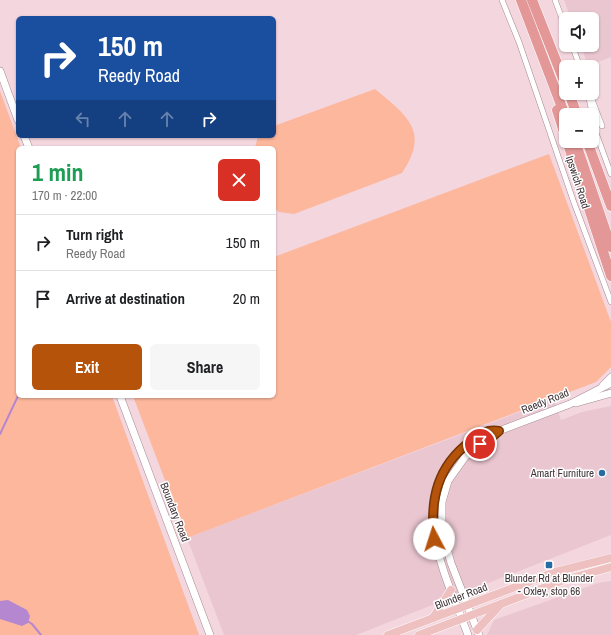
<!DOCTYPE html>
<meta charset="utf-8">
<style>
body{margin:0;font-family:"Archivo Narrow",sans-serif;background:#f6f6f6;color:#202124;height:100vh;display:flex;flex-direction:column;font-size:15px;white-space:nowrap}
*{box-sizing:border-box;margin:0}
p{font-size:13px;color:#757577}
.icon{flex:none;width:22px;height:22px;fill:none;stroke:currentColor;stroke-width:2;stroke-linecap:round;stroke-linejoin:round}
.map{position:relative;flex:1;overflow:hidden}
.sheet{position:absolute;left:16px;top:146px;width:260px;height:252px;display:flex;flex-direction:column;background:#fff;border-radius:6px;box-shadow:0 1px 3px #0004}
.sheet>*{flex:none}
.guide{position:absolute;left:16px;top:16px;width:260px;height:122px;border-radius:6px;box-shadow:0 1px 3px #0004;background:#1a4fa0;color:#fff;overflow:hidden}
.tools{position:absolute;left:559px;top:12px;display:grid;gap:8px}
.tools a{display:grid;place-items:center;width:40px;height:40px;border-radius:6px;background:#fff;box-shadow:0 1px 3px #0004;font-size:20px}
.pin{position:absolute;display:grid;place-items:center;width:34px;height:34px;color:#fff;margin:-17px;border:2px solid #fff;border-radius:50%;box-shadow:0 1px 4px #0007}
.me{position:absolute;width:44px;margin:-22px;rotate:355deg;stroke-linejoin:round;filter:drop-shadow(0 0 3px #0008)}
.turn{display:flex;align-items:center;gap:14px;height:84px;padding:0 16px;font-size:18px}
.turn .icon{width:52px;height:52px;stroke-width:2.5}
.turn b{display:block;font-size:28px;line-height:34px}
.lanes{display:flex;align-items:center;height:38px;padding:0 16px;background:#0003;justify-content:center;gap:20px;direction:ltr}
.lanes .off{opacity:.35}
.round{display:grid;place-items:center;flex:none;width:42px;height:42px;border-radius:6px;background:#f6f6f6}
.head{display:flex;align-items:center;justify-content:space-between;height:68px;padding:0 16px}
h1{font-size:24px;font-weight:700;line-height:30px;color:#1e9e55}
.primary-button{display:flex;gap:8px;margin-top:auto;padding:8px 16px}
.primary-button a{flex:1;height:46px;border-radius:6px;background:#b45309;color:#fff;font-size:16px;font-weight:700;line-height:46px;text-align:center}
.primary-button a+a{background:#f6f6f6;color:#202124}
ul{padding:0;list-style:none}
li{display:flex;align-items:center;gap:12px;height:56px;padding:0 16px;border-top:1px solid #e0e0e0}
li div{flex:1}
li b{display:block;font-size:15px}
li em{font-style:normal}
.map>svg:first-child{display:block}
</style>
<div class="map">
<svg width="611" height="635" viewBox="0 0 611 635">
<rect width="100%" height="100%" fill="#f4d6df"/>
<!-- built -->
<g fill="#eac6d1">
<polygon points="564,0 611,0 611,57 588,66 581,45 592,45 592,19 571,19"/>
<polygon points="554,399 561,420 582,412 611,406 611,535 356,635 224,635 187,538"/>
<polygon points="611,581 611,635 487,635 494,620 598,583"/>
</g>
<!-- green -->
<g fill="#fcb79c">
<path d="M375 89C406 115 431 131 402 173L294 214 279 212 274 208V148H255L258 136H274V126Z"/>
<polygon points="0,91 21,148 18,148 18,396 112,396 199,635 0,635"/>
<polygon points="549,154 611,322 611,367 596,382 187,538 133,396 274,396 274,257"/>
</g>
<!-- water -->
<polygon fill="#b587d0" points="8,600 27,610 30,616 28,623 22,626 0,619 0,601"/>
<g fill="none" stroke-linecap="round" stroke-linejoin="round">
<!-- stream -->
<g stroke="#b587d0" stroke-width="2">
<polyline points="0,434 18,396"/>
<polyline points="26,620 32,624 41,635"/>
</g>
<!-- street casing -->
<g stroke="#a68b93" stroke-width="6">
<g id="street">
<polyline points="502,0 519,42 573,200 611,302"/>
<polyline points="555,0 566,29"/>
<polyline points="572,45 580,67"/>
<polyline points="588,93 596,133 611,174"/>
<polyline points="591,97 602,126"/>
<polyline points="602,385 611,376"/>
</g>
</g>
<!-- secondary casing -->
<g stroke="#a68b93" stroke-width="8">
<g id="secondary">
<polyline points="0,71 18,120"/>
<polyline points="24,136 29,148"/>
<polyline points="120,396 210,635"/>
<polyline points="576,403 611,393"/>
<path d="M468 635C446 576 405 501 462 448 472 439 484 429 499 431"/>
<polyline points="479,635 451,563 442,531 442,502 448,481 465,457 499,431 570,404 611,383"/>
</g>
</g>
<!-- primary casing -->
<g stroke="#fff" stroke-width="9">
<g id="primary">
<polyline points="433,618 451,590"/>
<polyline points="477,630 501,604"/>
<polyline points="388,635 555,572 611,558"/>
<polyline points="419,635 564,580 611,567"/>
</g>
</g>
<!-- highway casing -->
<g stroke="#fff" stroke-width="11">
<g id="highway">
<polyline points="521,0 566,118"/>
<polyline points="532,0 566,86"/>
<polyline points="569,93 577,115"/>
<polyline points="557,110 566,138"/>
<polyline points="567,141 611,276"/>
<polyline points="575,141 611,247"/>
<polyline points="587,141 611,206"/>
</g>
</g>
<!-- street -->
<use href="#street" stroke="#fff" stroke-width="5"/>
<!-- secondary -->
<use href="#secondary" stroke="#fff" stroke-width="7"/>
<!-- primary -->
<use href="#primary" stroke="#eec1c0" stroke-width="8"/>
<!-- highway -->
<use href="#highway" stroke="#e39796" stroke-width="10"/>
</g>
<g fill="none" stroke-linecap="round" stroke-linejoin="round">
<!-- route casing -->
<g stroke="#753606" stroke-width="10">
<path id="route" d="M434 539C430 499 437 466 471 441 480 434 487 429 499 431L492 437 480 444"/>
</g>
<!-- route -->
<use href="#route" stroke="#b45309" stroke-width="7"/>
</g>
<!-- markers -->
<g fill="#256ca0" stroke="#fff" stroke-width="1.5">
<circle cx="602" cy="473" r="4"/>
<rect x="545" y="561" width="8" height="8" rx="2"/>
</g>
<g text-anchor="middle" stroke-width="3" stroke-linejoin="round" paint-order="stroke">
<!-- street labels -->
<g font-size="11" fill="#3f3337" stroke="#fff">
<text transform="translate(578 182) rotate(72)" y="4">Ipswich Road</text>
<text transform="translate(545 401) rotate(-22)" y="4">Reedy Road</text>
<text transform="translate(175 512) rotate(69)" y="4">Boundary Road</text>
<text transform="translate(461 596) rotate(-21)" y="4">Blunder Road</text>
</g>
<!-- poi labels -->
<g font-size="11" fill="#3f3337" stroke="#fff" text-anchor="end">
<text x="594" y="477">Amart Furniture</text>
<text x="549" y="582" text-anchor="middle">Blunder Rd at Blunder<tspan x="549" dy="13">- Oxley, stop 66</tspan></text>
</g>
</g>
</svg>
<div class="tools">
<a><svg class="icon" aria-label="sound" viewBox="0 0 24 24"><path d="M4 9h4l5-4v14l-5-4H4zM17 9q2 3 0 6"/></svg></a>
<a>+</a>
<a>−</a>
</div>
<div class="pin" style="left:480px;top:444px;background:#d93025"><svg class="icon" aria-label="arrive" viewBox="0 0 24 24"><path d="M6 21V4h12l-3 4 3 4H6"/></svg></div>
<svg class="me" style="left:434px;top:539px" viewBox="-20 -20 40 40"><circle r="19" fill="#fff"/><path d="M0-13L10 11 0 6-10 11z" fill="#b45309"/></svg>
<div class="guide">
<div class="turn"><svg class="icon" aria-label="right" viewBox="0 0 24 24"><path d="M7 20v-9h11M14 6l5 5-5 5"/></svg><div><b>150 m</b>Reedy Road</div></div>
<div class="lanes"><svg class="icon off" aria-label="left" viewBox="0 0 24 24"><path d="M17 20v-9H6M10 6l-5 5 5 5"/></svg><svg class="icon off" aria-label="ahead" viewBox="0 0 24 24"><path d="M12 20V5M6 11l6-6 6 6"/></svg><svg class="icon off" aria-label="ahead" viewBox="0 0 24 24"><path d="M12 20V5M6 11l6-6 6 6"/></svg><svg class="icon" aria-label="right" viewBox="0 0 24 24"><path d="M7 20v-9h11M14 6l5 5-5 5"/></svg></div>
</div>
<section class="sheet">
<div class="head"><div><h1>1 min</h1><p>170 m · 22:00</p></div><a class="round" style="background:#d93025;color:#fff"><svg class="icon" aria-label="close" viewBox="0 0 24 24"><path d="M6 6l12 12M18 6L6 18"/></svg></a></div>
<ul>
<li><svg class="icon" aria-label="right" viewBox="0 0 24 24"><path d="M7 20v-9h11M14 6l5 5-5 5"/></svg><div><b>Turn right</b><p>Reedy Road</p></div><em>150 m</em></li>
<li><svg class="icon" aria-label="arrive" viewBox="0 0 24 24"><path d="M6 21V4h12l-3 4 3 4H6"/></svg><div><b>Arrive at destination</b></div><em>20 m</em></li>
</ul>
<div class="primary-button"><a>Exit</a><a>Share</a></div>
</section>
</div>
